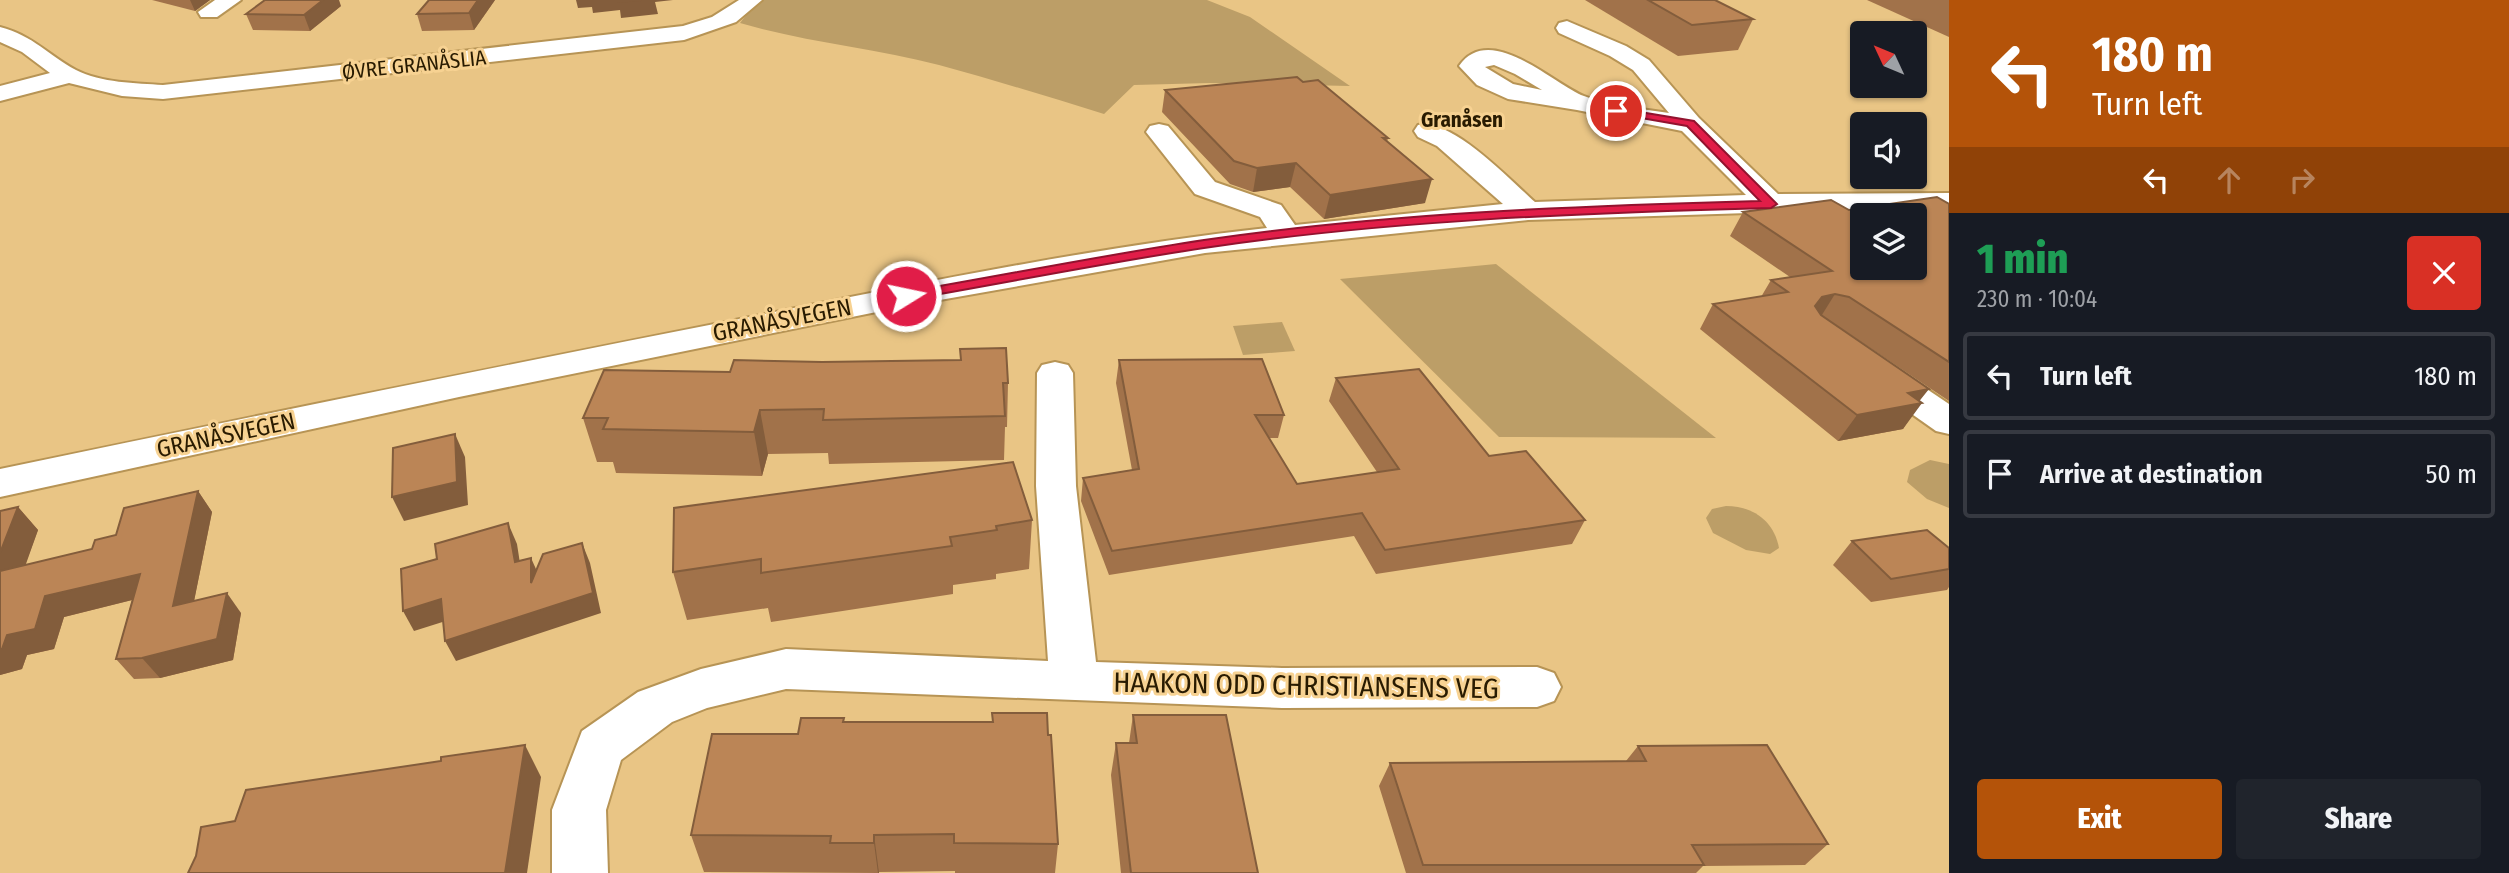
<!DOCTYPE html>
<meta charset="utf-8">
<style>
body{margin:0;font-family:"Fira Sans Condensed",sans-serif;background:#20242c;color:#f1f3f6;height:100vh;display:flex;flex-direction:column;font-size:26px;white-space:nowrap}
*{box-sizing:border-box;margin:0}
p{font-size:23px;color:#9ea1a6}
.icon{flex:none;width:38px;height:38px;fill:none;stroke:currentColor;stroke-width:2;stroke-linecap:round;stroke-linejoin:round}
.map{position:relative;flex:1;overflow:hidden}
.details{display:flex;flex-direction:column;background:#171b24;width:560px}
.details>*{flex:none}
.guide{background:#b45309;color:#fff;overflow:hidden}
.needle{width:46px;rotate:314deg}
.fabs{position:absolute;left:1850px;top:21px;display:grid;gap:14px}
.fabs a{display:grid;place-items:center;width:77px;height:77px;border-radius:7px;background:#171b24;box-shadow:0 2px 5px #0004;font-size:35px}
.pin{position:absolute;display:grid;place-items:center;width:60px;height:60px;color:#fff;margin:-30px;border:4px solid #fff;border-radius:50%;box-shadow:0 2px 7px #0007}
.me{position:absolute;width:77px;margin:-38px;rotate:80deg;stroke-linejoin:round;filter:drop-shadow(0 0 5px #0008)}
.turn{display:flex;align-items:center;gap:24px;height:147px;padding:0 28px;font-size:32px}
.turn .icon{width:91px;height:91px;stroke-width:2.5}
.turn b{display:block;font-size:49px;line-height:60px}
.lanes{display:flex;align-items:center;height:66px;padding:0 28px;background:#0003;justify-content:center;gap:35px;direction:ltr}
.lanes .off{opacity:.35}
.round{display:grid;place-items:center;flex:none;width:74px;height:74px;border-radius:7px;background:#20242c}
.overview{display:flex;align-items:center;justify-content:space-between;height:119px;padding:0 28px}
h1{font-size:42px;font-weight:800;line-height:52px;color:#1e9e55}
.button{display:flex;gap:14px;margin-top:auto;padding:14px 28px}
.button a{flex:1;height:80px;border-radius:7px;background:#b45309;color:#fff;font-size:28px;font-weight:800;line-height:80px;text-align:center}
.button a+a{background:#20242c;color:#f1f3f6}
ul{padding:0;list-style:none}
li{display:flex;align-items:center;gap:21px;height:88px;margin:0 14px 10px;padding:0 14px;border:4px solid #363941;border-radius:7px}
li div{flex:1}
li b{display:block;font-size:26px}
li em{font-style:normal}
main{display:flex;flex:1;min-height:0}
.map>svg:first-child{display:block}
</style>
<main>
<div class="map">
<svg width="1949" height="873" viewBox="0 0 1949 873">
<rect width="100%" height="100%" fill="#e9c585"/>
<!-- green -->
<g fill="#bc9e67">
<path d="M758 0H1207L1250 17 1350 86 1210 83 1134 85 1104 114C1049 97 994 80 939 65 873 48 805 42 740 23Z"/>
<polygon points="1496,264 1716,438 1499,437 1340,279"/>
<polygon points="1282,322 1295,351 1243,355 1233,326"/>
<polygon points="1930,460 1949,464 1949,508 1927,499 1907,482 1910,470"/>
<path d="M1726 506C1753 506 1774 521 1779 548L1770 554 1746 550 1713 533 1706 518 1712 509Z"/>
</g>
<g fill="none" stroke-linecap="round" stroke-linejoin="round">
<!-- minor casing -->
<g stroke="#b79455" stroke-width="4">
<g id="minor">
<polygon points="215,0 241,0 217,17 201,17 198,12"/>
<path d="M739 0H762L736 22 684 40 163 99 122 96 69 83 0 101V86L50 73 22 52 0 42V27C34 36 48 55 76 70 101 83 136 83 163 85L683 26 712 17Z"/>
<path d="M1567 21 1626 46 1649 60 1699 118 1778 194 1949 193V211H1809L1528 220 1205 253 906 306 459 397 0 497V469C250 417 499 366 750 317 921 283 1094 247 1267 228L1260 217 1195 194 1146 132 1150 126 1159 124 1168 126 1215 182 1281 205 1295 225 1503 204 1437 146 1418 137 1414 131 1418 125C1451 117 1510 180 1535 202L1746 195 1682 131 1577 110 1508 99 1477 85 1459 66C1490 21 1553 84 1584 96 1609 106 1642 109 1669 113L1633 70 1610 56 1559 33 1556 28 1559 23ZM1494 65 1515 74 1542 90 1513 84 1485 67Z"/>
<polygon points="1055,362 1068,365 1073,373 1076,486 1096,662 1282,668 1537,667 1554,673 1561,687 1554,701 1537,707 1282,708 786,689 707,708 672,722 621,760 606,810 608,873 552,873 552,810 582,731 638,692 701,669 786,649 1048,661 1036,486 1037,373 1042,365"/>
<polygon points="1878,362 1891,365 1949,404 1949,434 1936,431 1865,381 1860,373 1865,365"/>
</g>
</g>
<!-- minor -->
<use href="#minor" fill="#fff" fill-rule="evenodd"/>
</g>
<!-- wall -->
<g fill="#a1724a">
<polygon points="152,0 210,0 195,11"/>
<polygon points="495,0 474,30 422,31 417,14"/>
<polygon points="1585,0 1715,0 1753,19 1738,50 1678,56"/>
<polygon points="1867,0 1949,0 1949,37"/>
<polygon points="341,6 310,31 253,30 246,14"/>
<polygon points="1303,82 1388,138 1387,142 1425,203 1324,219 1290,187 1253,192 1230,184 1162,112 1165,90"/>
<polygon points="1949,204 1949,401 1830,321 1920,401 1903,429 1838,441 1700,329 1713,304 1761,297 1771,280 1790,277 1730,236 1743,212 1849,210"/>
<polygon points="1119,360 1284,415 1278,438 1269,438 1297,484 1377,472 1329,401 1336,378 1489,456 1585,520 1572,544 1376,574 1354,536 1109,575 1081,501 1083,478 1132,470 1116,383"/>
<polygon points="730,372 1008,383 1007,427 1005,427 1004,460 829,464 828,453 768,454 762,476 616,473 613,462 597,462 583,418"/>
<polygon points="198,491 212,512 194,601 241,613 233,660 160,678 134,679 116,659 132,600 64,617 54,649 27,655 22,669 0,675 0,511 18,507 38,530 25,565 92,549 116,535"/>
<polygon points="1032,520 1029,569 996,574 996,579 953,585 953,594 771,622 768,608 687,620 673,572"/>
<polygon points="1852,541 1949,548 1949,587 1947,590 1871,602 1833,565"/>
<polygon points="1133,715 1258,873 1121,873 1111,775 1116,743 1129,743"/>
<polygon points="844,718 844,722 1058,844 1055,873 955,873 955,871 879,872 879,873 704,872 691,835 798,734"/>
<polygon points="1638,746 1828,844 1805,865 1703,866 1696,873 1406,873 1379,786 1390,763 1626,761"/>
</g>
<!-- shaded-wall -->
<g fill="#835d3c">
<polygon points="190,0 210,0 195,11"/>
<polygon points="323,0 339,0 341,6 310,31 304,15"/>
<polygon points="478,0 495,0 474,30 469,13"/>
<polygon points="576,0 673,0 655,2 658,14 621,18 620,10 593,13 592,7 578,8"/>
<polygon points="1296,163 1290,187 1253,192 1257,168"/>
<polygon points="1432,179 1425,203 1324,219 1330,195"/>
<polygon points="1835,294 1820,318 1815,306 1822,297"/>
<polygon points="1929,389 1917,404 1922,403 1903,429 1838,441 1857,415 1908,393"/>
<polygon points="760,410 768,454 762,476 754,432"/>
<polygon points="455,434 465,457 468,505 404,521 392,497"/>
<polygon points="198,491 212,512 189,626 173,606"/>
<polygon points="18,507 38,530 16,592 0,595 0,553"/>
<polygon points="508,523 517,544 523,583 515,562"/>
<polygon points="582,543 590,563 601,613 456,661 445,641 593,593"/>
<polygon points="531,558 540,578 531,583"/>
<polygon points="140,574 156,594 64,617 54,649 27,655 22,669 0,675 0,649 7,635 45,596"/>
<polygon points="227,593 241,613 233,660 160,678 142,658"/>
<polygon points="441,599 452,619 414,631 403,611"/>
<polygon points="525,745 541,777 527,873 505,873"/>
<polygon points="874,835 879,873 878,873 874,843"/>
</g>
<!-- building -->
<g fill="#bb8556" stroke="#835d3c" stroke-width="2" fill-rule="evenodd">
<polygon points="265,0 323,0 304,15 246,14"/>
<polygon points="429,0 478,0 469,13 417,14"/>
<polygon points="618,0 641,0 618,2"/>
<polygon points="1648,0 1715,0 1753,19 1692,25"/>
<polygon points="1297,77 1303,82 1318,80 1388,138 1383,138 1432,179 1330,195 1296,163 1257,168 1234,161 1165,90"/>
<path d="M1937 197 1949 204V362L1849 297 1835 294 1822 297 1815 306 1821 315 1929 389 1908 393 1922 403 1857 415 1713 304 1788 292 1771 280 1832 271 1743 212 1831 200 1849 210ZM1862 215H1914V268H1862Z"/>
<polygon points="1006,348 1008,383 1003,383 1005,416 823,420 824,409 760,410 754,432 603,429 608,418 583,418 604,370 730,372 734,360 822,362 961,360 960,349"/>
<polygon points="1262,359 1284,415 1255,415 1297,484 1399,469 1336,378 1419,369 1489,456 1526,451 1585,520 1385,550 1362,513 1112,551 1083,478 1139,469 1119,360"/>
<polygon points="455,434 457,482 392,497 393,448"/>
<polygon points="1013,462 1032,520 996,526 997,530 950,537 952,546 761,573 761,559 673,572 674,508"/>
<polygon points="198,491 173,606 227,593 217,639 142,658 116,659 140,574 45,596 35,629 7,635 2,649 0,649 0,571 92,549 95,540 116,535 124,508"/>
<polygon points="18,507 0,553 0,511"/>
<polygon points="508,523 515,562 531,558 531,583 543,554 582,543 593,593 445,641 441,599 403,611 401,569 437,559 435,544"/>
<polygon points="1927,530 1949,548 1949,569 1891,579 1852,541"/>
<polygon points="992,713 1047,713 1048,735 1051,735 1058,844 954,843 954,834 874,835 874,843 830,843 831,836 691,835 712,734 798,734 801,718 844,718 843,722 993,722"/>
<polygon points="1133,715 1226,715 1258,873 1131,873 1116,743 1137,743"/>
<polygon points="525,745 505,873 188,873 196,856 201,827 235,821 246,790 441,761 441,757"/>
<polygon points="1767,745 1828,844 1692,845 1704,865 1423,865 1390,763 1646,761 1638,746"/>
</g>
<!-- route -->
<path fill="#e11d48" stroke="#92132f" stroke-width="2" d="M1616 108 1694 121 1777 204 1771 208C1581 213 1392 220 1204 248 1104 263 1005 283 906 300L899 296 906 292C1005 275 1105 255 1204 240 1389 213 1575 206 1760 201L1687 126 1612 113V109Z"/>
<g text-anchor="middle" stroke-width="6" stroke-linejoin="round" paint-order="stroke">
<!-- far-street labels -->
<g font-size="21" fill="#291b01" stroke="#f7d292">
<text transform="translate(414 65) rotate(-6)" y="7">ØVRE GRANÅSLIA</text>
</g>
<!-- far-neighbourhood labels -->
<g font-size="21" font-weight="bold" fill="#291b01" stroke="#f7d292">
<text x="1462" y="127">Granåsen</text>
</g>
<!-- street labels -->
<g font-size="24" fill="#291b01" stroke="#f7d292">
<text transform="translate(782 320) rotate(-11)" y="8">GRANÅSVEGEN</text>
<text transform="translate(226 435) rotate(-12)" y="8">GRANÅSVEGEN</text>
</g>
<!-- near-street labels -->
<g font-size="28" fill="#291b01" stroke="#f7d292">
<text transform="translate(1306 685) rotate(1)" y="10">HAAKON ODD CHRISTIANSENS VEG</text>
</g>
</g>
</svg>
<div class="fabs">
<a><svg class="needle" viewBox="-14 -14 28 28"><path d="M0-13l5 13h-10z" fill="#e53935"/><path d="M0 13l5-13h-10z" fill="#9ea1a6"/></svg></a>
<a><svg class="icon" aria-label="sound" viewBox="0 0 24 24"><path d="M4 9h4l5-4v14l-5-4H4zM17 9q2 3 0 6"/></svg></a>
<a><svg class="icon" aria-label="layers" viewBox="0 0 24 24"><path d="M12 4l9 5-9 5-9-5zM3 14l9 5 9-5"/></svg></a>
</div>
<div class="pin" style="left:1616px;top:111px;background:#d93025"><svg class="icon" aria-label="arrive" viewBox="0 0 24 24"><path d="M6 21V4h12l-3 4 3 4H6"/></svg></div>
<svg class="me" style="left:906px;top:296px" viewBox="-20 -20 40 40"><circle r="17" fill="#e11d48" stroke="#fff" stroke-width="3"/><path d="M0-11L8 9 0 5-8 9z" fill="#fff"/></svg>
</div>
<section class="details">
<div class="guide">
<div class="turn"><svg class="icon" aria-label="left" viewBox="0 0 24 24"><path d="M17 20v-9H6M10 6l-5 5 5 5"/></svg><div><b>180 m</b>Turn left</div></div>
<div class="lanes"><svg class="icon" aria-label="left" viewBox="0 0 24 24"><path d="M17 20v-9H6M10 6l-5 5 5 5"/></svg><svg class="icon off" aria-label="ahead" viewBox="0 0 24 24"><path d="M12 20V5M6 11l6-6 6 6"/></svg><svg class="icon off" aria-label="right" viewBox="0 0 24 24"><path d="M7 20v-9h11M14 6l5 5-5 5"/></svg></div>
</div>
<div class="overview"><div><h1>1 min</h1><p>230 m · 10:04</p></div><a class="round" style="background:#d93025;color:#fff"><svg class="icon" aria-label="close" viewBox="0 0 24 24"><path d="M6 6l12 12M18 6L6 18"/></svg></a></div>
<ul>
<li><svg class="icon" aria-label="left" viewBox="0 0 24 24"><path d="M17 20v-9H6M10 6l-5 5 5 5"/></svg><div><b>Turn left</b></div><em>180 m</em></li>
<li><svg class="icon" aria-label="arrive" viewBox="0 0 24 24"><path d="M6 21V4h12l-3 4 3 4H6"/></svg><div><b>Arrive at destination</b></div><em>50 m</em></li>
</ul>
<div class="button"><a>Exit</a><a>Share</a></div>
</section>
</main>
